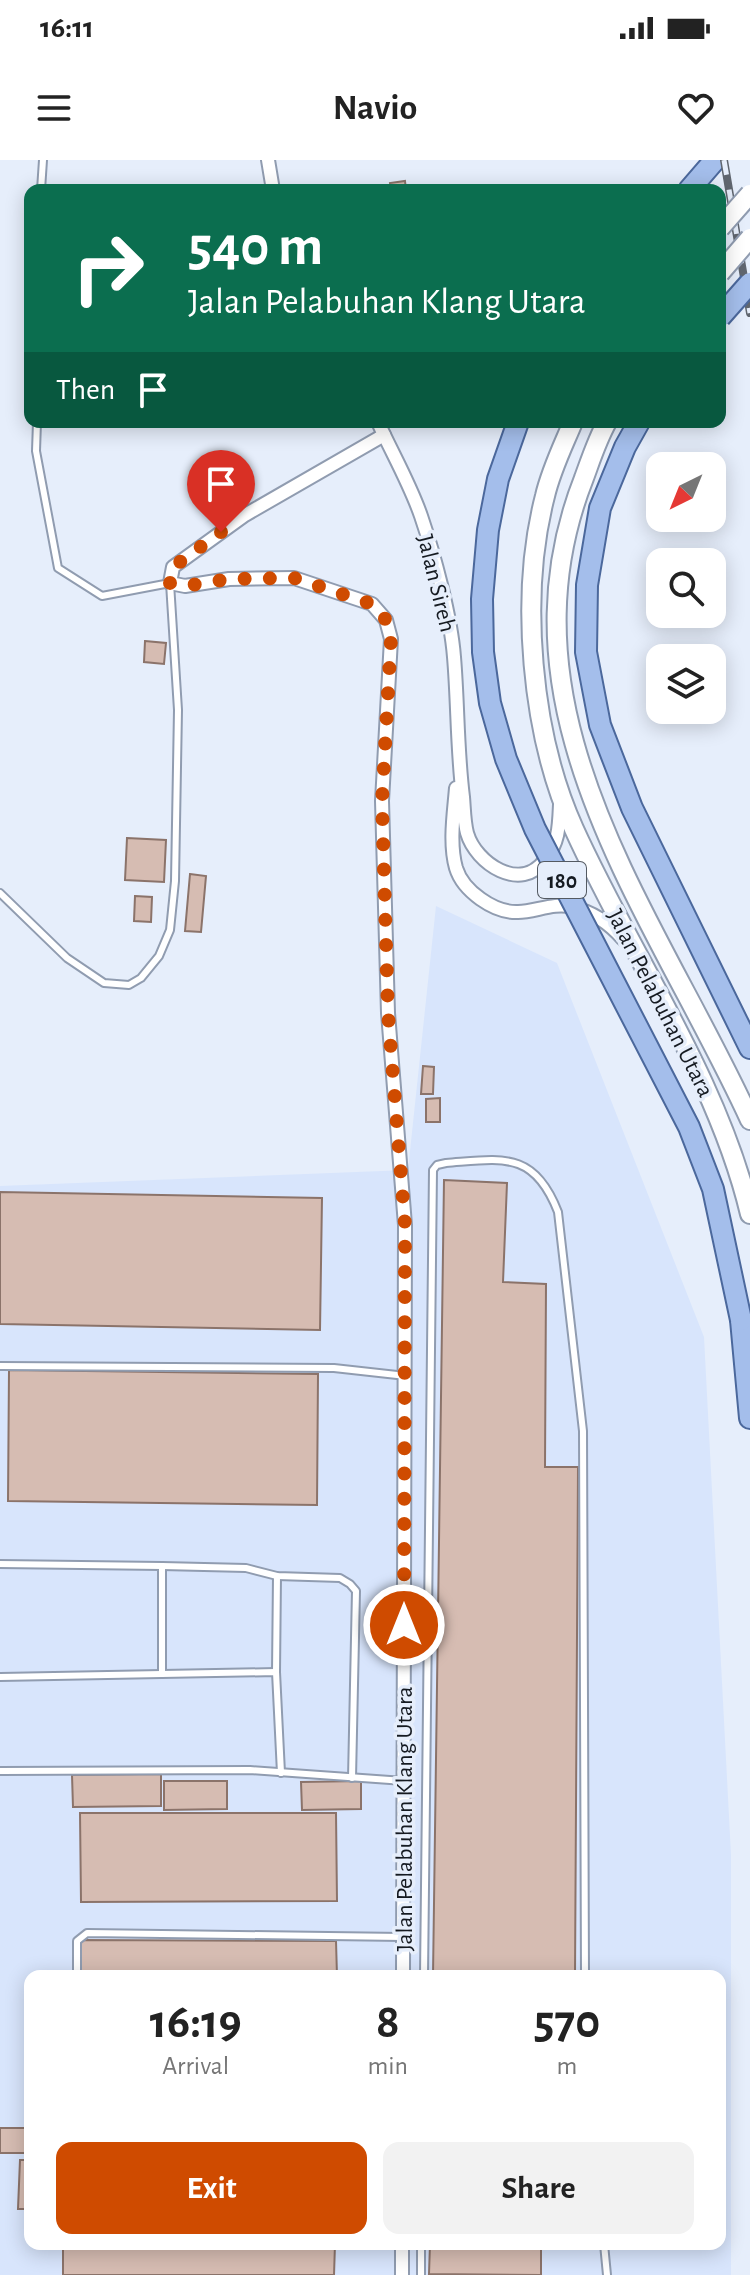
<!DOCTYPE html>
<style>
body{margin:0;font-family:"Alegreya Sans",sans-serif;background:#f2f2f2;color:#222;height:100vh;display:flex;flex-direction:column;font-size:30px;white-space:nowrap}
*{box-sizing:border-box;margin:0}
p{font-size:26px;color:#767676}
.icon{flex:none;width:44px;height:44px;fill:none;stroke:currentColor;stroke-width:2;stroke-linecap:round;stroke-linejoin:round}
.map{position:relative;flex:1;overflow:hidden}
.details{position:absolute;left:24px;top:1810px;width:702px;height:280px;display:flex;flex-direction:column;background:#fff;border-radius:16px;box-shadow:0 4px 20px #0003}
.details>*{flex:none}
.banner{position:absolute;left:24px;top:24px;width:702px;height:244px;border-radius:16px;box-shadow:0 4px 20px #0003;background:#0b6e4f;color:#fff;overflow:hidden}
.needle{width:52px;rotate:223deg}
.fabs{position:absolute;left:646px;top:292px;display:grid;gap:16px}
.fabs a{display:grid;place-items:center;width:80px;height:80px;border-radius:16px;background:#fff;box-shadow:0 4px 20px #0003;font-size:40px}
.pin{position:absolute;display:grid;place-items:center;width:68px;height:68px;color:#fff;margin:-82px -34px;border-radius:50% 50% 50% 0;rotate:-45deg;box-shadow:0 0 8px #0007}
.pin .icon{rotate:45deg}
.me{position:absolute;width:88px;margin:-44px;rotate:0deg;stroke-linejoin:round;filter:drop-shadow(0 0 6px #0008)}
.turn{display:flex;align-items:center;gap:28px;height:168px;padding:0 32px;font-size:36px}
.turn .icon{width:104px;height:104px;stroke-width:2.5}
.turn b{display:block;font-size:56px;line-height:68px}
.then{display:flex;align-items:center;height:76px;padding:0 32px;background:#0003;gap:16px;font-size:30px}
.eta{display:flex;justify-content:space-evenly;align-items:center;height:136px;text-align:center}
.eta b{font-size:48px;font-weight:700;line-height:56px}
.action{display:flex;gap:16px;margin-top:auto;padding:16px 32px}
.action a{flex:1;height:92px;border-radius:16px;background:#cf4b00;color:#fff;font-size:32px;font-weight:700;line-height:92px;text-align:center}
.action a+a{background:#f2f2f2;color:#222}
.status{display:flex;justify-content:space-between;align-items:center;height:56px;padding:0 40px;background:#fff;direction:ltr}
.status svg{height:22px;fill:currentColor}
header{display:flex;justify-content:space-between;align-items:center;height:104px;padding:0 32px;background:#fff;font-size:36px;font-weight:700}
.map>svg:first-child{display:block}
</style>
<div class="status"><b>16:11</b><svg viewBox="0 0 49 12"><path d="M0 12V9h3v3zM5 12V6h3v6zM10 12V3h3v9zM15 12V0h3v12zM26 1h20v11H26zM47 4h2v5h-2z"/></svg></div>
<header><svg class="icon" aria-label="menu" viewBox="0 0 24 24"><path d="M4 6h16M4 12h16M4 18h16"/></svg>Navio<svg class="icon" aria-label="heart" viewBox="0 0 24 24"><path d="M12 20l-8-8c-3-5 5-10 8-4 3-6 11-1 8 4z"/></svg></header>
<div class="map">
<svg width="750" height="2115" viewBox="0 0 750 2115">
<rect width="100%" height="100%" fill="#e6eefb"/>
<!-- built -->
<path fill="#d8e5fc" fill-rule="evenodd" d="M436 746 557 803 704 1177 731 1695V2115H0V1026L408 1010ZM30 1816H720V2084H30Z"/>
<!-- building -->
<g fill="#d6bcb2" stroke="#8b736a" stroke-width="2">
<polygon points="405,21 406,30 391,30 390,23"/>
<polygon points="145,481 166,483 164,504 144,502"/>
<polygon points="127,678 166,680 164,722 125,720"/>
<polygon points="190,714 206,716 201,772 185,771"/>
<polygon points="135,736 152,737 151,762 134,761"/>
<polygon points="423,906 434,907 433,934 421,934"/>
<polygon points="440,938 440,962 426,962 426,939"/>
<polygon points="444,1020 507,1023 503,1122 546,1124 545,1307 578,1307 575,1816 433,1816"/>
<polygon points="0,1032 322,1038 320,1170 0,1164"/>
<polygon points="9,1210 318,1214 317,1345 8,1341"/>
<polygon points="161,1614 161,1646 73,1647 72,1615"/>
<polygon points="164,1621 227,1621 227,1649 164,1650"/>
<polygon points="361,1621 361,1649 302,1650 301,1622"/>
<polygon points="80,1653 336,1653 337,1741 81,1742"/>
<polygon points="79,1780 336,1781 337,1816 80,1816"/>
<rect x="0" y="1968" width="30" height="25"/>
<polygon points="20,2000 30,2000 30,2049 18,2049"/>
<polygon points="63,2084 335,2084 334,2115 63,2115"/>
<polygon points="430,2084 541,2084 541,2115 429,2114"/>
</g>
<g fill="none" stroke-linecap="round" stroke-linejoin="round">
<!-- lane casing -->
<g stroke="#909cb0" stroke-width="10">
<g id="lane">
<polyline points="41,30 43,0"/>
<polyline points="0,733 67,798 104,823 129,825 141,818 159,796 170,770 175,721 178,550 170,423 102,436 58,408 36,291 37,262"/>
<polyline points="0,1206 334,1208 406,1216"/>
<polyline points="0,1404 162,1406 162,1514"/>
<polyline points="162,1406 246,1408 277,1416 340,1418 350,1424 356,1431 352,1618"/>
<polyline points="276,1512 277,1416"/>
<polyline points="0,1517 276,1512 281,1613"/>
<polyline points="0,1611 250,1610 404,1621"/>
<polyline points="77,1816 77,1781 87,1773 403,1777"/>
<path d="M424 1816 433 1010 437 1005 446 1003C502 999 534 990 558 1052L583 1271 585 1816"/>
<polyline points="604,2084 607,2115"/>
<polyline points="421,2115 421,2084"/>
</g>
</g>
<!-- street casing -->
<g stroke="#909cb0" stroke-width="16">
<g id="street">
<polyline points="268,0 273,30"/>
<path d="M378 262C392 293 410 324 421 356 434 394 451 457 454 497 458 544 457 590 463 637 464 648 464 662 467 673 476 704 521 733 545 700 559 682 559 667 560 644"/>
<polyline points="384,275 245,355 173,407 170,423 185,426 229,419 294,418 372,444 386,460 391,479 382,641 388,853 405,1065 403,1816"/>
<path d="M456 628C454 653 449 683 456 708 463 731 494 753 518 752 535 752 554 742 572 747 593 752 609 763 623 779"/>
<polyline points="402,2115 402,2084"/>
</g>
</g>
<!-- secondary casing -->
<g stroke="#909cb0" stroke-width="22">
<g id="secondary">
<path d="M573 262C563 286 551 310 545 336 519 436 531 574 574 669 631 795 718 919 750 1054"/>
<path d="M607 262C597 280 591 299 584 318 491 554 657 756 750 960"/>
</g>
</g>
<!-- primary casing -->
<g stroke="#4b689c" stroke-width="24">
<g id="primary">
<polyline points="689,30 715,0"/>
<polyline points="639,262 625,287 600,348 587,425 586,492 600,565 632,648 750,888"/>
<polyline points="741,1160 750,1258"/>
</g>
</g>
<!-- lane -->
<use href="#lane" stroke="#fff" stroke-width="6"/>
<!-- street -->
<use href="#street" stroke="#fff" stroke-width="12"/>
<!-- secondary -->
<use href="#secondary" stroke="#fff" stroke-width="18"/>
<!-- primary -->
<use href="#primary" stroke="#a4beeb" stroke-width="20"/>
<!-- rail casing -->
<g stroke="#60666f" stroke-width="8">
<polyline id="rail" points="724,0 750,153"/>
</g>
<!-- rail -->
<use href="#rail" stroke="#e6eefb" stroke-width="5" stroke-dasharray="15" stroke-linecap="butt"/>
<!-- secondary-bridge casing -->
<g stroke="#909cb0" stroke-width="22" stroke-linecap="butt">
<g id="secondary-bridge">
<polyline points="720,68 750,34"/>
<polyline points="720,113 750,78"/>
</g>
</g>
<!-- primary-bridge casing -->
<g stroke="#4b689c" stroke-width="24" stroke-linecap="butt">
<g id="primary-bridge">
<polyline points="720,157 750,123"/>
<polyline points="518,262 498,319 488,370 482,439 483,492 490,543 506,599 535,669 689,967 713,1029 741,1160"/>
</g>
</g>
<!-- secondary-bridge -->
<use href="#secondary-bridge" stroke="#fff" stroke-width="18"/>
<!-- primary-bridge -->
<use href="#primary-bridge" stroke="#a4beeb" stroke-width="20"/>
</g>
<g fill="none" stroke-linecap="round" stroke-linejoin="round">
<!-- route -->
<polyline stroke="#cf4b00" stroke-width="14" stroke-dasharray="0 25.2" points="221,372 173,407 170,423 185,426 229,419 294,418 372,444 386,460 391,479 382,641 388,853 405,1065 404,1465"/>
</g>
<g text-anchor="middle" stroke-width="7" stroke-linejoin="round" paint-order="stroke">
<!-- shield labels -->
<rect fill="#e6eefb" stroke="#545a62" stroke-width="2" x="538" y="702" width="48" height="36" rx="6"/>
<g font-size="22" font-weight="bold" fill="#151a21">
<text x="562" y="728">180</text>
</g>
<!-- street labels -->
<g font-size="24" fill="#151a21" stroke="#e6eefb">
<text transform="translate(437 423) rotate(76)" y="8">Jalan Sireh</text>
<text transform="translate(661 843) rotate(63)" y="8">Jalan Pelabuhan Utara</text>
<text transform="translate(404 1659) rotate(-90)" y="8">Jalan Pelabuhan Klang Utara</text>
</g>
</g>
</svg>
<div class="fabs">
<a><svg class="needle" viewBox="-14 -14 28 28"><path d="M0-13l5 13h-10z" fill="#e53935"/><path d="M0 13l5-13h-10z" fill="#767676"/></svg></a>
<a><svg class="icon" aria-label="search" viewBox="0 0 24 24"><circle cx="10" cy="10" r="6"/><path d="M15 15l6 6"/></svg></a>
<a><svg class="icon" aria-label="layers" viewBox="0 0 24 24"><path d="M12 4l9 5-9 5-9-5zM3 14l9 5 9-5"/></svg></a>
</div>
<div class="pin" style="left:221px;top:372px;background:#d93025"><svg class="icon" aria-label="arrive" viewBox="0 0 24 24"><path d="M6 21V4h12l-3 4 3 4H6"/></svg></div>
<svg class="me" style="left:404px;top:1465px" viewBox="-20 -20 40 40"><circle r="17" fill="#cf4b00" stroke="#fff" stroke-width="3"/><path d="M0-11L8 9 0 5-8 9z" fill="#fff"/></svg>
<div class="banner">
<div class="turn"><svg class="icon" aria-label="right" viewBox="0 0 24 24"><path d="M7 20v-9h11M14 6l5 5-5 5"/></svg><div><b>540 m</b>Jalan Pelabuhan Klang Utara</div></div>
<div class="then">Then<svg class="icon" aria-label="arrive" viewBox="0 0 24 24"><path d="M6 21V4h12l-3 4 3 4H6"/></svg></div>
</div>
<section class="details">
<div class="eta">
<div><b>16:19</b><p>Arrival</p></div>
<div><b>8</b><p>min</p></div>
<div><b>570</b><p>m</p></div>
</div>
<div class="action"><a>Exit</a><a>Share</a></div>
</section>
</div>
